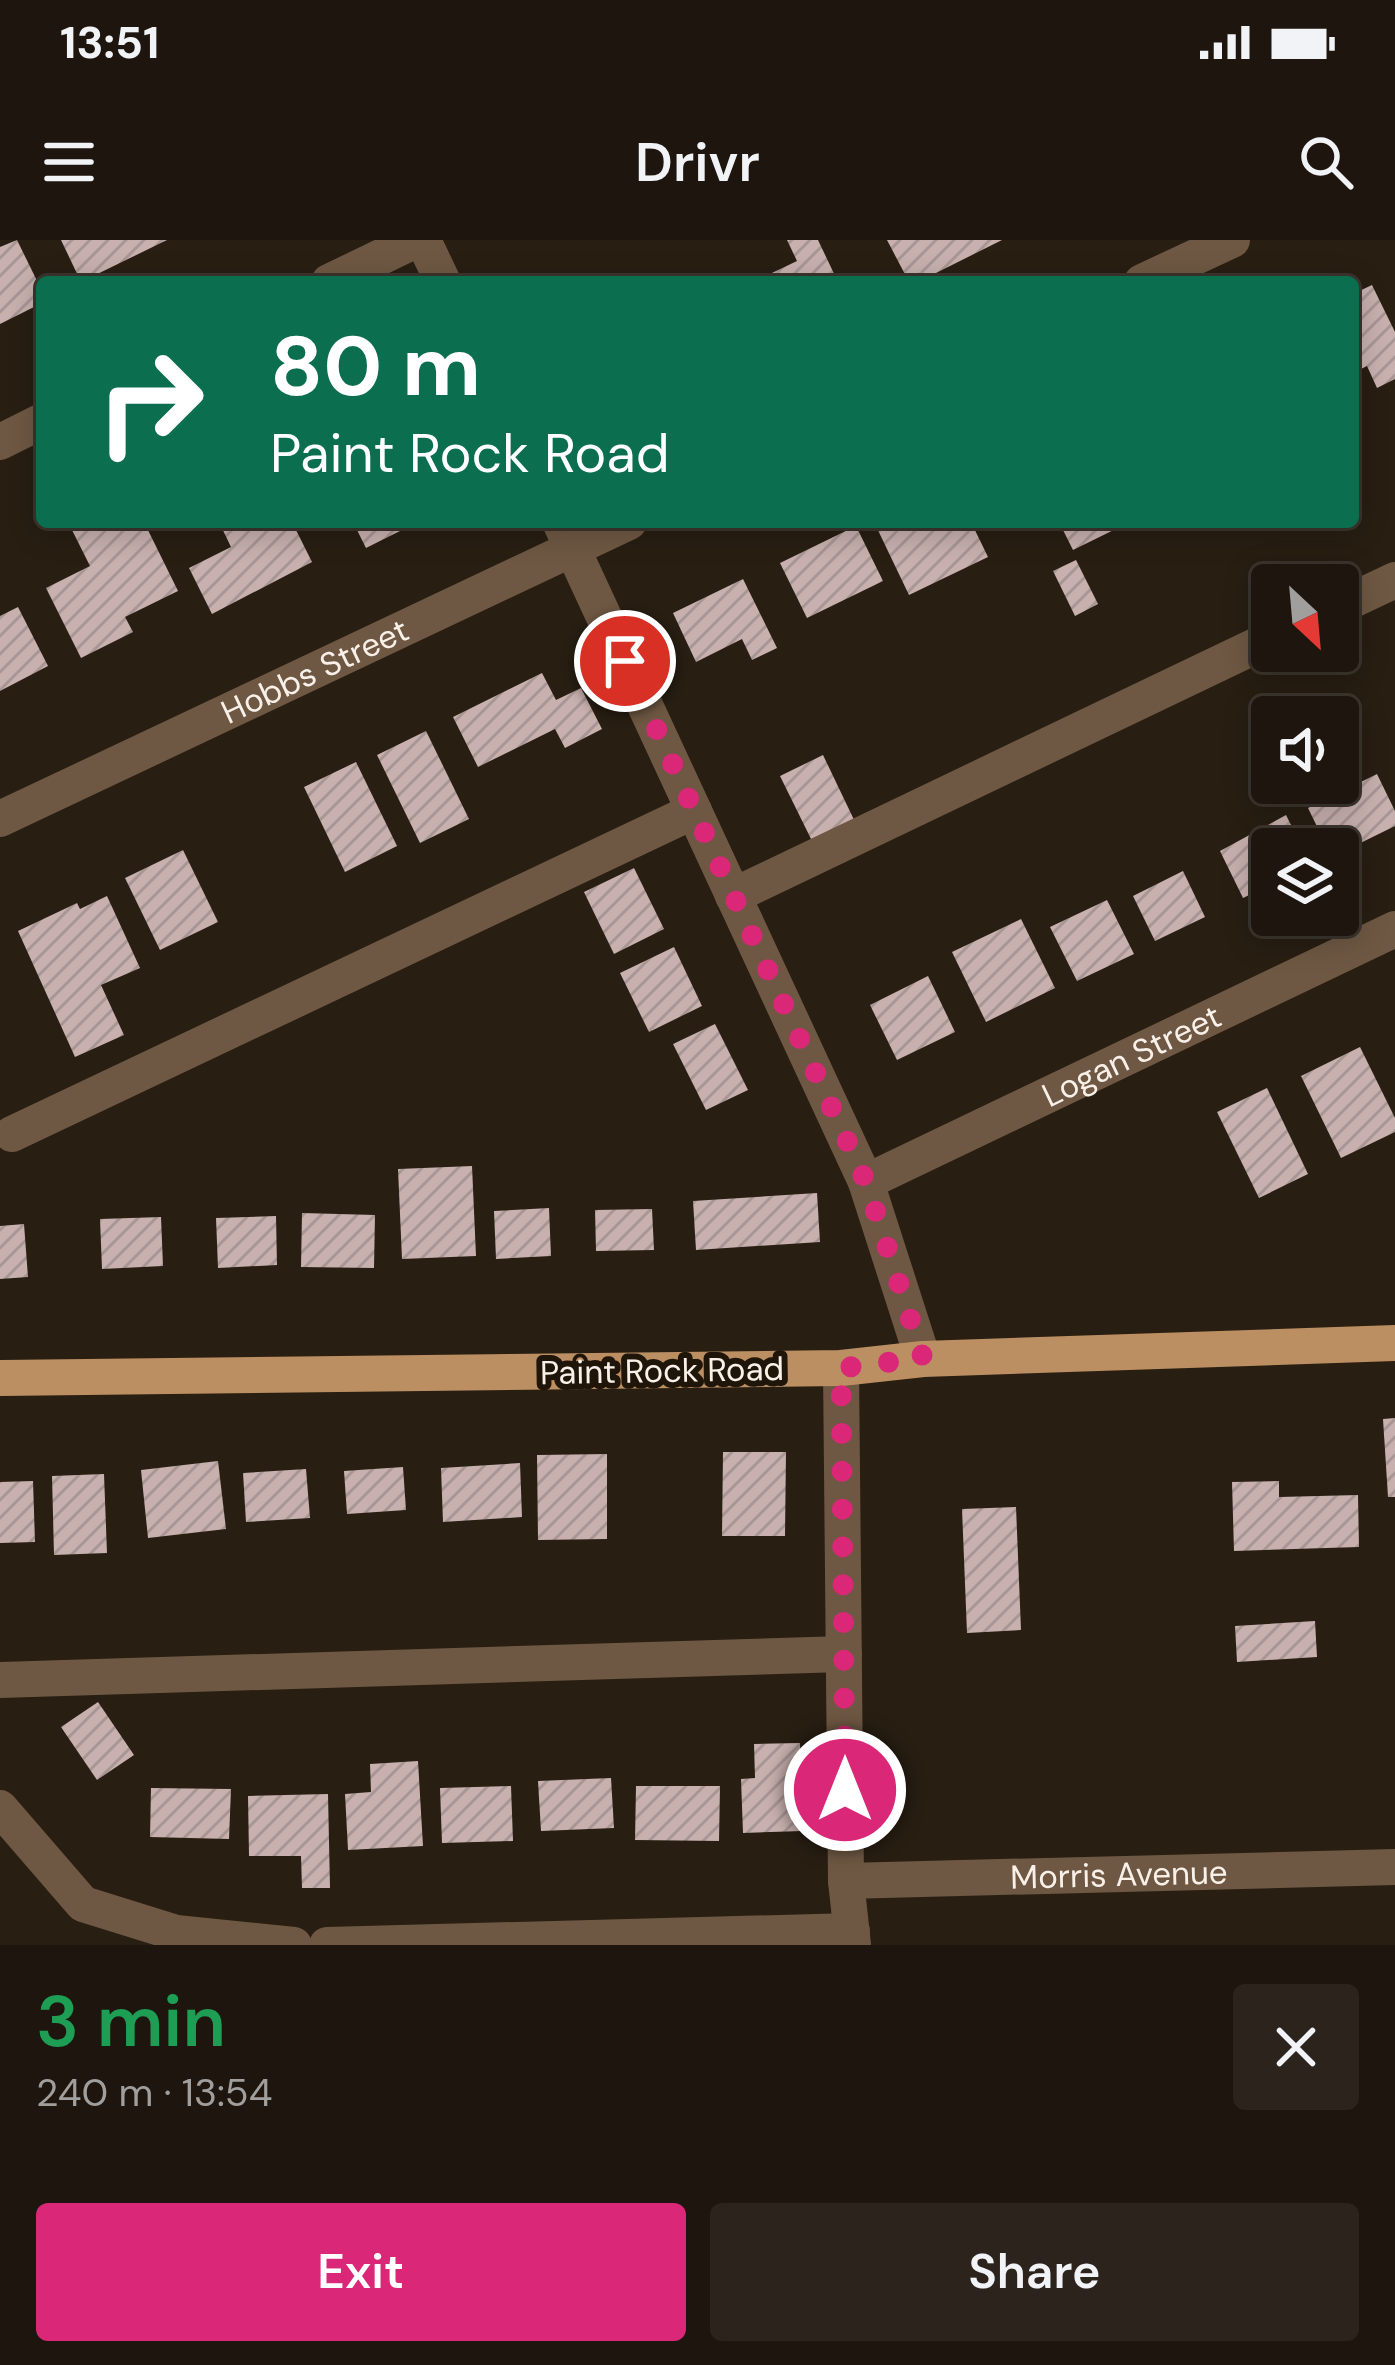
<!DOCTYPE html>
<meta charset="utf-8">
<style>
body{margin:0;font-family:"DM Sans",sans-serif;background:#2b231c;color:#f1f3f6;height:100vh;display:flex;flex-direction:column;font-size:45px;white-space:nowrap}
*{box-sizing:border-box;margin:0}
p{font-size:39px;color:#a19f9e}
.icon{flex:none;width:66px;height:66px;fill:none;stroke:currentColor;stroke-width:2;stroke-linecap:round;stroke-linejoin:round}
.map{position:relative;height:1705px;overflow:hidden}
.sheet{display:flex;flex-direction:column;background:#1e160e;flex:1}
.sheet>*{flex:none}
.top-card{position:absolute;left:36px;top:36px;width:1323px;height:252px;border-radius:12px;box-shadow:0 6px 30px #0003,0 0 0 3px #3c352e;background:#0b6e4f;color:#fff;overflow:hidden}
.needle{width:78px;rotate:154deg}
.controls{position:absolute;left:1251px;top:324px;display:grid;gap:24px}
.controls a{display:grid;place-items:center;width:108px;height:108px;border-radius:12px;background:#1e160e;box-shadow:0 6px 30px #0003,0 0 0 3px #3c352e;font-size:60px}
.pin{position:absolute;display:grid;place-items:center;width:102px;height:102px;color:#fff;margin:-51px;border:6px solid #fff;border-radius:50%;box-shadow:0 3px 12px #0007}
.me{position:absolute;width:132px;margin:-66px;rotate:0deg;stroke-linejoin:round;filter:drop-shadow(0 0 9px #0008)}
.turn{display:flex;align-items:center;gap:42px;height:252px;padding:0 36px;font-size:54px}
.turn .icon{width:156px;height:156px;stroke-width:2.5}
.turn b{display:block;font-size:84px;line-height:102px}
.round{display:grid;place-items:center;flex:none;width:126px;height:126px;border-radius:12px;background:#2b231c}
.summary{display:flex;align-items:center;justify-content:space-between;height:204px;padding:0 36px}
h1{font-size:72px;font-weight:600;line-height:90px;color:#1e9e55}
.cta{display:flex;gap:24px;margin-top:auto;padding:24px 36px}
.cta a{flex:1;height:138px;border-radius:12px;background:#db2777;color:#fff;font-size:48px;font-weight:600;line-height:138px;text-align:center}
.cta a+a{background:#2b231c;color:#f1f3f6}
.status{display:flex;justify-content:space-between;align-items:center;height:84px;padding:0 60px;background:#1e160e;direction:ltr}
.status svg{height:33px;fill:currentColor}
header{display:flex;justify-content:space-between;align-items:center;height:156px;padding:0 36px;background:#1e160e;font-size:54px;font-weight:600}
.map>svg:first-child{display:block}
</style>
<div class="status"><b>13:51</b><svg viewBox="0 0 49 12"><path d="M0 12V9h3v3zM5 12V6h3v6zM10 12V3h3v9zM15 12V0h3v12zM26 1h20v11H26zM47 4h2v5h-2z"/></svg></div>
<header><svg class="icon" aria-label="menu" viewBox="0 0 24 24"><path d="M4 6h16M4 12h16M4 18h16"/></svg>Drivr<svg class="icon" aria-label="search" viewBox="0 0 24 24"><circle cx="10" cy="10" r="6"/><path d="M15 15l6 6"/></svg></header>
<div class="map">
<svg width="1395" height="1705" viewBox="0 0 1395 1705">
<defs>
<pattern id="building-hatch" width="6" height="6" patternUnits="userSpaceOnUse" patternTransform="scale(3)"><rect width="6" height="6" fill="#c7b0ae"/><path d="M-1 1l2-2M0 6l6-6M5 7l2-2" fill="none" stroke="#a89694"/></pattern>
</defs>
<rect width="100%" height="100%" fill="#281e12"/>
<!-- building -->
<g fill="url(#building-hatch)">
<polygon points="17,0 42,51 42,63 0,84 0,7"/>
<polygon points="61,0 167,0 81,42"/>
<polygon points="787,0 818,0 838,42 753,42 797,21"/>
<polygon points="887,0 1002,0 918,42 909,42"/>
<polygon points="1372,45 1395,92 1395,139 1377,148 1367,126 1353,133 1353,54"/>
<polygon points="68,282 144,282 178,351 125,377 133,392 81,418 46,348 90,326"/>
<polygon points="219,282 292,282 312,322 212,374 189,328 231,307"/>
<polygon points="353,282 418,282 366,308"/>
<polygon points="879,282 971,282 988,317 909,355 875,284"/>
<polygon points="1059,282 1130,282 1073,310"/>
<polygon points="856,286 883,341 807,378 780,323"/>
<polygon points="1076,320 1098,364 1075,376 1053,331"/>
<polygon points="743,339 777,408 752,420 742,399 696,422 673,373"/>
<polygon points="18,367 48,426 0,451 0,376"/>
<polygon points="542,433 556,460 581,448 602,489 565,508 555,489 478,527 453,477"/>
<polygon points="426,491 469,579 420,603 377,515"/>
<polygon points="823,515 857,586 815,607 780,536"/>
<polygon points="356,522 397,606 345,632 304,547"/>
<polygon points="1377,534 1395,571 1395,586 1338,614 1338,609 1328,609 1308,568"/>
<polygon points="1286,575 1303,609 1272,609 1272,644 1243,658 1220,611"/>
<polygon points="183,610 218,682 160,710 125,638"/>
<polygon points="634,628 664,689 614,714 584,652"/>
<polygon points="1183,631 1205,677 1155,701 1133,656"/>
<polygon points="107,656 140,728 101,745 124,795 75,817 18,691 77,663 80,669"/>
<polygon points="1107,660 1134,714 1077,741 1050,687"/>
<polygon points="1021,679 1055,748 986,782 952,712"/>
<polygon points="674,707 702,766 649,792 620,733"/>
<polygon points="928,736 955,792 897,820 870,765"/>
<polygon points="715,784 748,850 706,870 673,804"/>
<polygon points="1360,807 1395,878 1395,892 1341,918 1301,836"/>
<polygon points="1267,848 1308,934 1259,958 1217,872"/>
<polygon points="472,926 476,1016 402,1019 398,929"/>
<polygon points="817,953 820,1002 696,1010 693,961"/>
<polygon points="549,968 551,1016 496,1019 494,971"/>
<polygon points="652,969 654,1010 596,1011 595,970"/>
<polygon points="302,973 375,975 374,1028 301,1027"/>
<polygon points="276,976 277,1025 218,1028 216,978"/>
<polygon points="161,977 163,1026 102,1029 100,979"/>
<polygon points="24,984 28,1037 0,1039 0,986"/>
<polygon points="1395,1178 1395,1257 1388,1257 1383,1179"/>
<polygon points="723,1212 786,1212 785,1296 722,1296"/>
<polygon points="607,1214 607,1299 538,1300 537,1215"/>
<polygon points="218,1221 226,1289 148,1298 141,1230"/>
<polygon points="520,1223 522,1277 443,1282 441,1228"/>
<polygon points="403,1227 406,1270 347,1274 344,1231"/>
<polygon points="306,1229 310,1278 246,1282 243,1233"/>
<polygon points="104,1234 107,1313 54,1315 52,1236"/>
<polygon points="33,1241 35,1302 0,1303 0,1242"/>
<polygon points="1279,1241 1279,1257 1358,1255 1359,1307 1234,1311 1232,1242"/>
<polygon points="1016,1267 1021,1390 967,1393 962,1269"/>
<polygon points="1315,1381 1317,1417 1237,1422 1235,1386"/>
<polygon points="98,1462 134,1515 97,1540 61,1487"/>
<polygon points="800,1503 803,1591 743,1593 741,1539 755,1538 754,1504"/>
<polygon points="418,1521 423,1606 348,1610 345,1554 371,1552 370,1524"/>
<polygon points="611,1538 614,1588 541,1591 538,1541"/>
<polygon points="511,1546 513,1601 442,1603 440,1548"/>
<polygon points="636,1546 720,1546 719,1601 635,1600"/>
<polygon points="151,1548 231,1549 229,1599 150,1597"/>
<polygon points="328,1554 330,1648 302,1648 301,1616 249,1616 248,1556"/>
</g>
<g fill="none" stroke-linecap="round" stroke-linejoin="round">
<!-- minor -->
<g stroke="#6e5843" stroke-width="36">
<polyline points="423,0 443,42"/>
<polyline points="329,42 416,0"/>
<polyline points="1142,42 1232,0"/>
<polyline points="0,202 42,181"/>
<polyline points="560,282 866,942 923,1119"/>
<polyline points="1338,367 1395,340"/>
<path id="s1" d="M0 579 629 282"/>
<polyline points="733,656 1272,398"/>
<polyline points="12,894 694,571"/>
<path id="s2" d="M866 942 1395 689"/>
<polyline points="841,1128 846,1641 853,1705"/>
<polyline points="0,1440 844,1414"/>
<polyline points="0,1568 83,1664 176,1693 294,1705"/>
<path id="s3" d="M846 1641 1395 1627"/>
<polyline points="327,1705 852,1691"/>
</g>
<!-- major -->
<polyline stroke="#bc8f63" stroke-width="36" points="0,1138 841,1128 923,1119 1395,1103"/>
</g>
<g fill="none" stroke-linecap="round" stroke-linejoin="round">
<!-- route -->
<polyline stroke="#db2777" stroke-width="21" stroke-dasharray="0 37.8" points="625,421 866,942 923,1118 841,1128 845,1550"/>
</g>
<g text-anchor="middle" stroke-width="12" stroke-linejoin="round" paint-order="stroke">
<!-- street labels -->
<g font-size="33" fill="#f9f1e9" stroke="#1f1509">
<text dy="12" stroke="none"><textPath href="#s1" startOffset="348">Hobbs Street</textPath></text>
<text dy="12" stroke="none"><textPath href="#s2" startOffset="294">Logan Street</textPath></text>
<text transform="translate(662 1130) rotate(-1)" y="12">Paint Rock Road</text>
<text dy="12" stroke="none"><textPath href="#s3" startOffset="273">Morris Avenue</textPath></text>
</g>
</g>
</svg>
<div class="controls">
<a><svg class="needle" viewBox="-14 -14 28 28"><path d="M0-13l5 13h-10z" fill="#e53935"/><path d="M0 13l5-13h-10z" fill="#a19f9e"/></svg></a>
<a><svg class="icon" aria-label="sound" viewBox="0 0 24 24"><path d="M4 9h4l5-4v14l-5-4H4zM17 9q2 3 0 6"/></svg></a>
<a><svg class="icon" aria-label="layers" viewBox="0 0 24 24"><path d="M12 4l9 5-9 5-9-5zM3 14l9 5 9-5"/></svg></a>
</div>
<div class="pin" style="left:625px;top:421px;background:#d93025"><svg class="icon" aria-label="arrive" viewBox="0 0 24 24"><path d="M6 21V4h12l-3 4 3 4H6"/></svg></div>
<svg class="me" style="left:845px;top:1550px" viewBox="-20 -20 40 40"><circle r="17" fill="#db2777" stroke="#fff" stroke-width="3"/><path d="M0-11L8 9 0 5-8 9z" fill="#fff"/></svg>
<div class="top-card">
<div class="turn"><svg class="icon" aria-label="right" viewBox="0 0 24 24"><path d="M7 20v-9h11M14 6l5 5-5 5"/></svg><div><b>80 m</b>Paint Rock Road</div></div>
</div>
</div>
<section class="sheet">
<div class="summary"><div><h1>3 min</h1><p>240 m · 13:54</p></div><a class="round"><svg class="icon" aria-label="close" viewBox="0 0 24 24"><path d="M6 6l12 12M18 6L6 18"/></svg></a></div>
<div class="cta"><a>Exit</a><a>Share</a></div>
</section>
